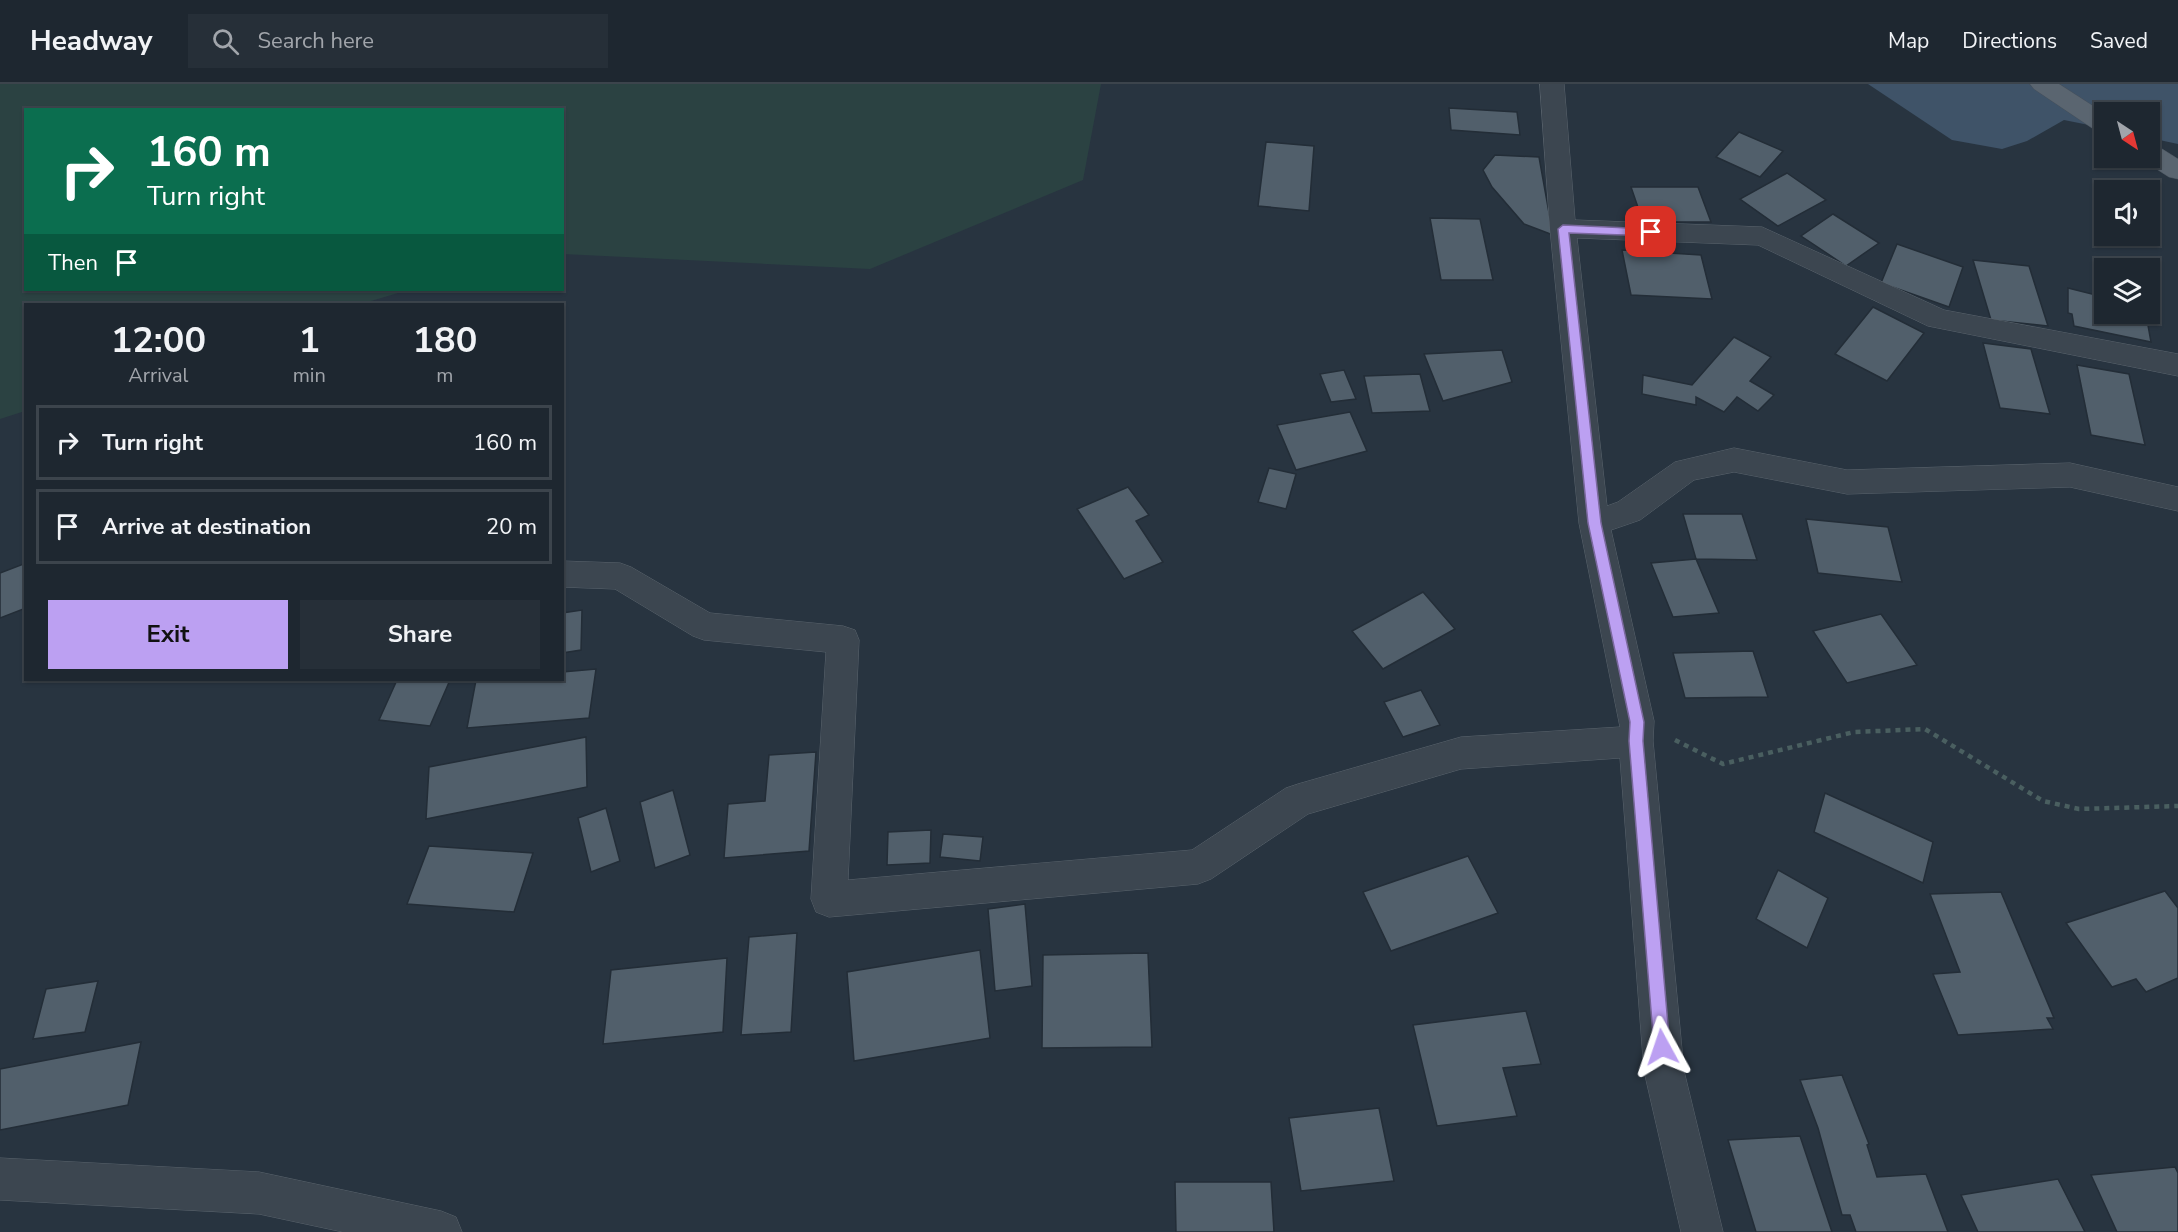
<!DOCTYPE html>
<style>
body{margin:0;font-family:"Nunito Sans",sans-serif;background:#262f38;color:#f1f3f6;height:100vh;display:flex;flex-direction:column;font-size:22px;white-space:nowrap}
*{box-sizing:border-box;margin:0}
p{font-size:20px;color:#a1a5ab}
.icon{flex:none;width:33px;height:33px;fill:none;stroke:currentColor;stroke-width:2;stroke-linecap:round;stroke-linejoin:round}
.map{position:relative;flex:1;overflow:hidden}
.panel{position:absolute;left:24px;top:219px;width:540px;height:378px;display:flex;flex-direction:column;background:#1e2730;border-radius:0px;box-shadow:0 2px 4px #0004,0 0 0 2px #3c444c}
.panel>*{flex:none}
.banner{position:absolute;left:24px;top:24px;width:540px;height:183px;border-radius:0px;box-shadow:0 2px 4px #0004,0 0 0 2px #3c444c;background:#0b6e4f;color:#fff;overflow:hidden}
.needle{width:39px;rotate:144deg}
.controls{position:absolute;left:2094px;top:18px;display:grid;gap:12px}
.controls a{display:grid;place-items:center;width:66px;height:66px;border-radius:0px;background:#1e2730;box-shadow:0 2px 4px #0004,0 0 0 2px #3c444c;font-size:30px}
.pin{position:absolute;display:grid;place-items:center;width:51px;height:51px;color:#fff;margin:-26px;border-radius:12px;box-shadow:0 3px 9px #0006}
.me{position:absolute;width:66px;margin:-33px;rotate:355deg;stroke-linejoin:round;filter:drop-shadow(0 0 4px #0008)}
.turn{display:flex;align-items:center;gap:21px;height:126px;padding:0 24px;font-size:27px}
.turn .icon{width:78px;height:78px;stroke-width:2.5}
.turn b{display:block;font-size:42px;line-height:51px}
.then{display:flex;align-items:center;height:57px;padding:0 24px;background:#0003;gap:12px;font-size:22px}
.eta{display:flex;justify-content:space-evenly;align-items:center;height:102px;text-align:center}
.eta b{font-size:36px;font-weight:700;line-height:42px}
.primary-button{display:flex;gap:12px;margin-top:auto;padding:12px 24px}
.primary-button a{flex:1;height:69px;border-radius:0px;background:#bca0f2;color:#111;font-size:24px;font-weight:700;line-height:69px;text-align:center}
.primary-button a+a{background:#262f38;color:#f1f3f6}
ul{padding:0;list-style:none}
li{display:flex;align-items:center;gap:18px;height:75px;margin:0 12px 9px;padding:0 12px;border:3px solid #3c444c;border-radius:0px}
li div{flex:1}
li b{display:block;font-size:22px}
li em{font-style:normal}
header{display:flex;align-items:center;gap:36px;box-sizing:border-box;height:84px;padding:0 30px;background:#1e2730;border-bottom:2px solid #3c444c}
header strong{font-size:28px}
nav{display:flex;gap:33px;margin-inline-start:auto;font-size:21px}
.search{width:420px;height:54px;background:#262f38;display:flex;align-items:center;gap:15px;box-sizing:border-box;padding:0 21px;border-radius:0px;color:#a1a5ab;font-size:22px}
.map>svg:first-child{display:block}
</style>
<header>
<strong>Headway</strong>
<div class="search"><svg class="icon" aria-label="search" viewBox="0 0 24 24"><circle cx="10" cy="10" r="6"/><path d="M15 15l6 6"/></svg>Search here</div>
<nav><a>Map</a><a>Directions</a><a>Saved</a></nav>
</header>
<div class="map">
<svg width="2178" height="1148" viewBox="0 0 2178 1148">
<rect width="100%" height="100%" fill="#283440"/>
<!-- green -->
<polygon fill="#2b4242" points="0,0 1101,0 1083,96 870,185 563,170 562,26 26,26 26,206 408,206 361,220 26,220 25,327 0,335"/>
<!-- water -->
<polygon fill="#3f5368" points="1868,0 2178,0 2178,60 2150,54 2150,28 2104,28 2104,44 2064,36 2027,57 2002,65 1952,56"/>
<!-- building -->
<g fill="#515f6b" stroke="#232d37" stroke-width="1.5">
<polygon points="1449,24 1517,28 1520,51 1451,46"/>
<polygon points="1739,48 1783,67 1760,93 1716,73"/>
<polygon points="1266,58 1314,62 1309,127 1258,122"/>
<polygon points="1495,71 1539,73 1553,151 1524,140 1492,103 1483,86"/>
<polygon points="1787,89 1826,116 1778,142 1740,115"/>
<polygon points="1631,103 1698,103 1711,138 1643,138"/>
<polygon points="1833,130 1879,159 1846,182 1801,152"/>
<polygon points="1430,134 1480,135 1493,196 1441,196"/>
<polygon points="1897,160 1963,183 1949,223 1881,199"/>
<polygon points="1622,166 1701,171 1712,215 1631,211"/>
<polygon points="1973,176 2029,182 2048,242 1991,236"/>
<polygon points="2068,204 2104,213 2104,230 2146,230 2151,258 2074,242 2072,230 2068,229"/>
<polygon points="1873,223 1924,249 1887,297 1835,270"/>
<polygon points="1734,253 1771,273 1750,297 1774,311 1758,327 1737,313 1724,328 1696,313 1696,321 1642,310 1643,291 1692,301"/>
<polygon points="1983,259 2031,265 2050,330 2000,324"/>
<polygon points="1502,266 1512,298 1443,317 1424,270"/>
<polygon points="2077,281 2129,290 2145,361 2091,351"/>
<polygon points="1344,286 1356,315 1331,318 1320,290"/>
<polygon points="1420,290 1430,327 1372,329 1364,292"/>
<polygon points="1350,328 1367,367 1296,386 1277,341"/>
<polygon points="1269,384 1296,390 1286,425 1258,418"/>
<polygon points="1128,403 1149,431 1136,437 1163,478 1124,495 1077,425"/>
<polygon points="1683,430 1742,430 1757,476 1696,475"/>
<polygon points="1806,435 1888,443 1902,498 1818,489"/>
<polygon points="1696,475 1719,529 1673,533 1651,479"/>
<polygon points="26,479 26,524 0,534 0,489"/>
<polygon points="1423,508 1455,545 1383,585 1352,547"/>
<polygon points="582,526 581,566 562,569 562,529"/>
<polygon points="1881,530 1917,581 1847,599 1813,547"/>
<polygon points="1753,567 1768,613 1685,614 1673,569"/>
<polygon points="596,585 589,634 467,644 476,596 562,596 562,588"/>
<polygon points="397,596 450,596 430,642 379,636"/>
<polygon points="1421,606 1440,641 1403,653 1384,618"/>
<polygon points="586,653 587,703 426,735 429,683"/>
<polygon points="816,668 809,767 724,774 728,720 765,717 769,671"/>
<polygon points="673,706 690,771 655,784 640,718"/>
<polygon points="1825,709 1933,758 1923,799 1814,748"/>
<polygon points="606,724 620,777 591,788 578,734"/>
<polygon points="931,746 930,779 887,781 888,748"/>
<polygon points="943,750 983,753 980,777 940,773"/>
<polygon points="429,762 533,769 514,828 407,820"/>
<polygon points="1468,772 1498,829 1391,867 1363,808"/>
<polygon points="1778,786 1828,814 1807,864 1756,835"/>
<polygon points="2165,807 2178,824 2178,894 2146,908 2136,895 2112,903 2066,839"/>
<polygon points="2001,808 2054,934 2047,934 2053,945 1958,951 1933,890 1960,888 1930,810"/>
<polygon points="1025,820 1032,902 995,907 988,825"/>
<polygon points="797,849 791,948 741,951 749,853"/>
<polygon points="980,866 990,954 854,977 847,888"/>
<polygon points="1148,869 1152,963 1042,964 1043,871"/>
<polygon points="727,874 723,948 603,960 611,886"/>
<polygon points="98,897 85,948 33,955 46,905"/>
<polygon points="1526,927 1541,980 1503,984 1517,1032 1437,1042 1413,941"/>
<polygon points="141,958 128,1021 0,1046 0,985"/>
<polygon points="1842,991 1869,1060 1867,1061 1877,1093 1926,1090 1948,1148 1856,1148 1850,1131 1842,1131 1818,1044 1800,996"/>
<polygon points="1379,1024 1394,1097 1301,1107 1289,1034"/>
<polygon points="1800,1052 1832,1148 1756,1148 1728,1056"/>
<polygon points="2175,1083 2178,1089 2178,1148 2117,1148 2091,1091"/>
<polygon points="2058,1095 2085,1148 1978,1148 1961,1111"/>
<polygon points="1175,1098 1271,1098 1274,1148 1176,1148"/>
</g>
<g fill="none" stroke-linecap="round" stroke-linejoin="round">
<!-- minor casing -->
<g stroke="#5a646d" stroke-width="1">
<g id="minor">
<polygon points="1540,0 1564,0 1575,136 1762,143 1944,226 2178,270 2178,292 1928,242 1758,161 1577,154 1607,422 1618,418 1675,378 1734,364 1847,386 2070,379 2178,403 2178,427 2070,403 1847,410 1734,388 1694,396 1640,436 1611,446 1654,637 1653,657 1684,987 1723,1148 1681,1148 1644,987 1620,674 1461,685 1308,730 1211,795 1198,800 829,833 816,828 811,815 826,568 704,556 693,552 615,505 562,503 562,477 620,479 631,483 710,529 843,542 855,546 859,556 848,796 1192,766 1286,704 1298,700 1461,653 1620,643 1579,439 1550,145"/>
<polygon points="0,1074 259,1088 441,1127 456,1133 462,1148 343,1148 259,1130 0,1116"/>
</g>
</g>
<!-- major casing -->
<g stroke="#464f59" stroke-width="1">
<g id="major">
<polygon points="2030,0 2059,0 2104,29 2104,48 2095,46 2034,5"/>
<polygon points="2150,61 2159,63 2178,75 2178,95 2169,93 2141,75 2150,74"/>
</g>
</g>
<!-- path -->
<polyline stroke="#4a5f60" stroke-width="4.5" stroke-dasharray="5 5" stroke-linecap="butt" points="1675,656 1723,680 1854,648 1925,645 2043,717 2079,725 2178,722"/>
<!-- minor -->
<use href="#minor" fill="#3c4650" fill-rule="evenodd"/>
<!-- major -->
<use href="#major" fill="#5a6570" fill-rule="evenodd"/>
</g>
<!-- route -->
<polygon fill="#bca0f2" stroke="#7a689d" stroke-width="1.5" points="1563,141 1651,145 1657,148 1651,152 1569,149 1601,439 1644,638 1643,657 1670,963 1668,969 1662,971 1657,969 1654,963 1629,657 1630,638 1588,439 1558,145"/>
</svg>
<div class="controls">
<a><svg class="needle" viewBox="-14 -14 28 28"><path d="M0-13l5 13h-10z" fill="#e53935"/><path d="M0 13l5-13h-10z" fill="#a1a5ab"/></svg></a>
<a><svg class="icon" aria-label="sound" viewBox="0 0 24 24"><path d="M4 9h4l5-4v14l-5-4H4zM17 9q2 3 0 6"/></svg></a>
<a><svg class="icon" aria-label="layers" viewBox="0 0 24 24"><path d="M12 4l9 5-9 5-9-5zM3 14l9 5 9-5"/></svg></a>
</div>
<div class="pin" style="left:1651px;top:148px;background:#d93025"><svg class="icon" aria-label="arrive" viewBox="0 0 24 24"><path d="M6 21V4h12l-3 4 3 4H6"/></svg></div>
<svg class="me" style="left:1662px;top:963px" viewBox="-20 -20 40 40"><path d="M0-17L14 15 0 8-14 15z" fill="#bca0f2" stroke="#fff" stroke-width="4"/></svg>
<div class="banner">
<div class="turn"><svg class="icon" aria-label="right" viewBox="0 0 24 24"><path d="M7 20v-9h11M14 6l5 5-5 5"/></svg><div><b>160 m</b>Turn right</div></div>
<div class="then">Then<svg class="icon" aria-label="arrive" viewBox="0 0 24 24"><path d="M6 21V4h12l-3 4 3 4H6"/></svg></div>
</div>
<section class="panel">
<div class="eta">
<div><b>12:00</b><p>Arrival</p></div>
<div><b>1</b><p>min</p></div>
<div><b>180</b><p>m</p></div>
</div>
<ul>
<li><svg class="icon" aria-label="right" viewBox="0 0 24 24"><path d="M7 20v-9h11M14 6l5 5-5 5"/></svg><div><b>Turn right</b></div><em>160 m</em></li>
<li><svg class="icon" aria-label="arrive" viewBox="0 0 24 24"><path d="M6 21V4h12l-3 4 3 4H6"/></svg><div><b>Arrive at destination</b></div><em>20 m</em></li>
</ul>
<div class="primary-button"><a>Exit</a><a>Share</a></div>
</section>
</div>
